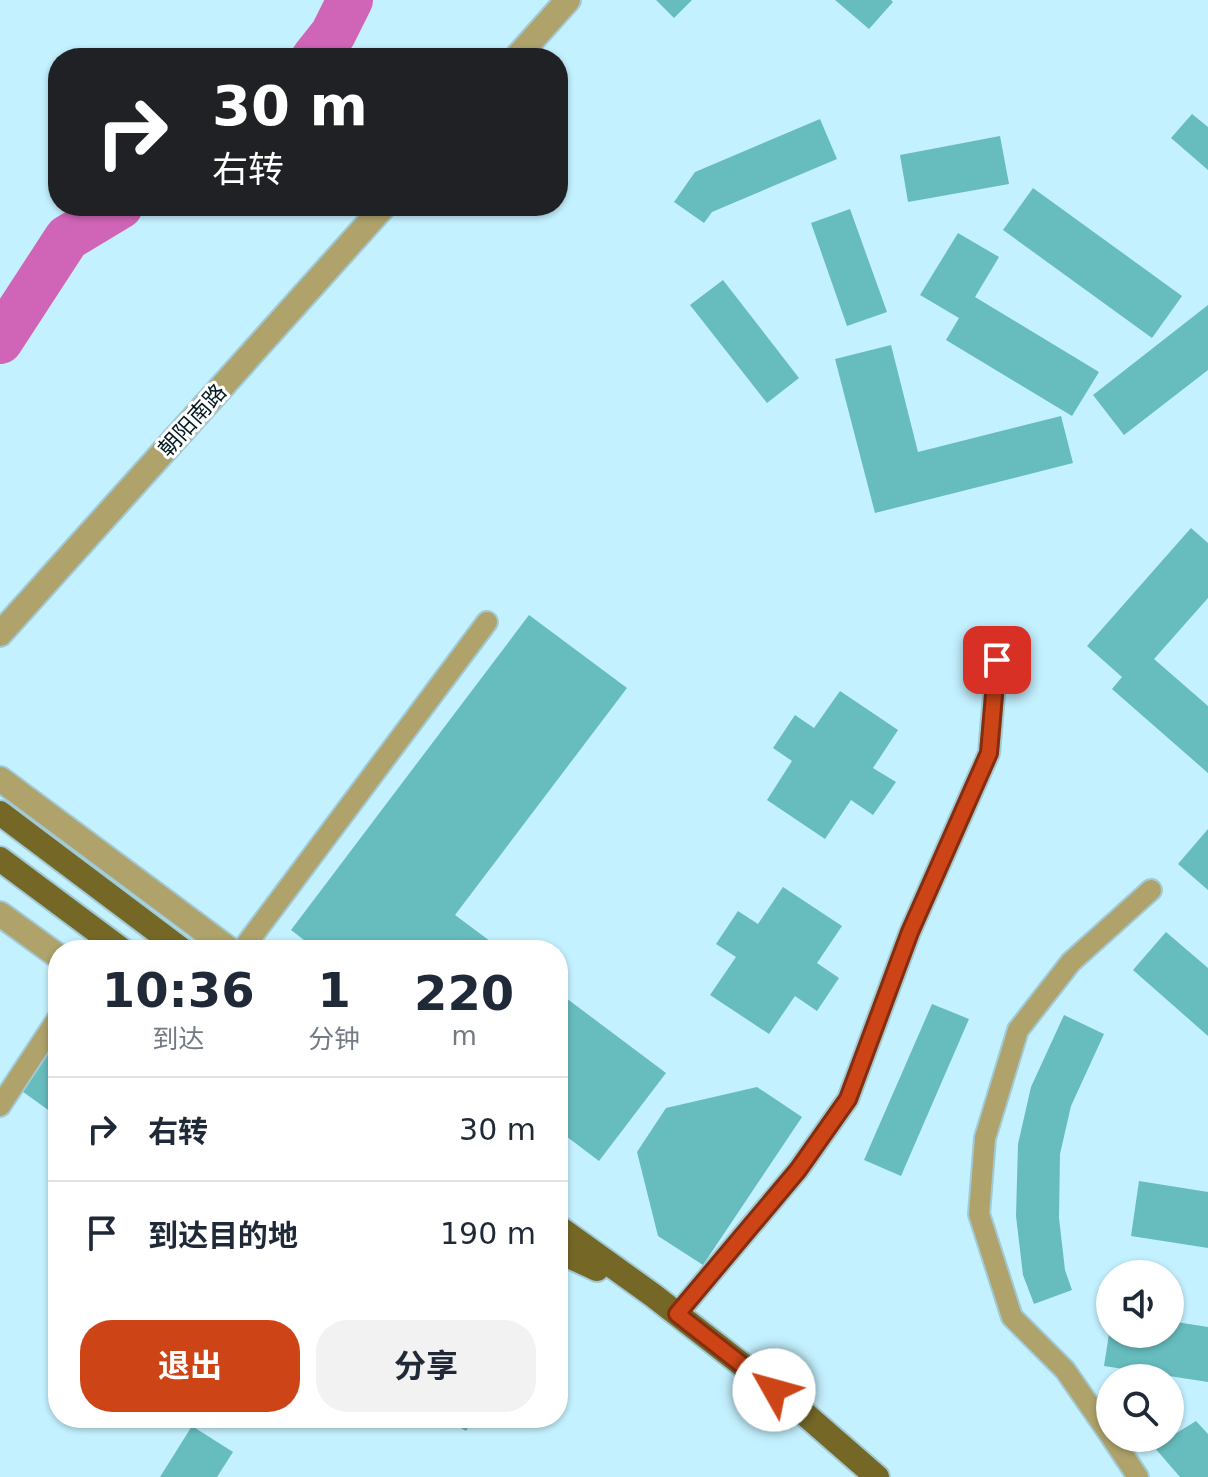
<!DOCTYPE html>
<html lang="zh">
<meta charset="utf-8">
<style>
body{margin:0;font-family:"DejaVu Sans","Noto Sans SC",sans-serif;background:#f2f2f3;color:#1f2937;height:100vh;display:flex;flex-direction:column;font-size:30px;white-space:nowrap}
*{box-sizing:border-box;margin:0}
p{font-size:26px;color:#747a83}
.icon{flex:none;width:44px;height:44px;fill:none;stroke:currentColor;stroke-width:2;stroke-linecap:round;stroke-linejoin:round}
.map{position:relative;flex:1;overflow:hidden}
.drawer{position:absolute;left:48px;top:940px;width:520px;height:488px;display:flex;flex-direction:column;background:#fff;border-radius:32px;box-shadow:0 2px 6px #0004}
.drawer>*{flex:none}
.hud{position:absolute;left:48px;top:48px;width:520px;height:168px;border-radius:32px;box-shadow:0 2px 6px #0004;background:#202124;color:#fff;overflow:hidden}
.fabs{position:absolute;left:1096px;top:1260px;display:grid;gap:16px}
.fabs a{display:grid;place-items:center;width:88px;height:88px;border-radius:50%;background:#fff;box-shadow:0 2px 6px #0004;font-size:40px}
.pin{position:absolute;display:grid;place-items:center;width:68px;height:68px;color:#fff;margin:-34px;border-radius:16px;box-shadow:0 4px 12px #0006}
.me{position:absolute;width:88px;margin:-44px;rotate:308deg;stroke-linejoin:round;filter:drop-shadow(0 0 6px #0008)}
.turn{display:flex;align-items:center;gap:28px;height:168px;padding:0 32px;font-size:36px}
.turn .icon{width:104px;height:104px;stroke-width:2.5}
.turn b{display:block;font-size:56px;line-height:68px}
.eta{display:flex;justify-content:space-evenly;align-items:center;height:136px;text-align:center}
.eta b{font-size:48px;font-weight:700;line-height:56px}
.primary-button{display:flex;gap:16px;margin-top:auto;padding:16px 32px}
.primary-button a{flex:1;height:92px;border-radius:32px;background:#cd4516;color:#fff;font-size:32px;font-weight:700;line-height:92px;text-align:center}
.primary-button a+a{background:#f2f2f3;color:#1f2937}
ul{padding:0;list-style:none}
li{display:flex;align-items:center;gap:24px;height:104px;padding:0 32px;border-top:2px solid #e0e1e3}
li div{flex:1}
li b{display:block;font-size:30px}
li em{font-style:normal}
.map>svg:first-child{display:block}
</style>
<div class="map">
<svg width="1208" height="1477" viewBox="0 0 1208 1477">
<rect width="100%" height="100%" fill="#c4f1ff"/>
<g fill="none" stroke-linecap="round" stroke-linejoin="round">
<!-- river -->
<g stroke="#d064b6" stroke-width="46">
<polyline points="314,58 333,34 350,0"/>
<polyline points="0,341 67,238 120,206"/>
</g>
</g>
<!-- building -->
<g fill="#67bcbe">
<polygon points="656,0 692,0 674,18"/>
<polygon points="835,0 891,0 893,2 869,29"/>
<polygon points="1192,114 1208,127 1208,170 1171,138"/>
<polygon points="820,119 837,159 712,212 704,223 674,202 695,172"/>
<polygon points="1000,136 1009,184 908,202 900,155"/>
<polygon points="1033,188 1182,296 1152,338 1003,230"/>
<polygon points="850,209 887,312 847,326 811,223"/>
<polygon points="958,233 999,257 975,297 1099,372 1072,416 946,340 959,318 920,295"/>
<polygon points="723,280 799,378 767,403 690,305"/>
<polygon points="1208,305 1208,370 1124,435 1093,395"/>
<polygon points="891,345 918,452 1061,416 1073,463 875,513 835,359"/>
<polygon points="1191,528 1208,543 1208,598 1154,659 1208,706 1208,773 1112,689 1122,677 1087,646"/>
<polygon points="529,615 627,688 455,915 502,950 317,950 291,930"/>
<polygon points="840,691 898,730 873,768 896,782 873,815 851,800 825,839 767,800 792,761 773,748 795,715 814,728"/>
<polygon points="1208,829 1208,890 1178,864"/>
<polygon points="783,887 842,926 817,963 839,978 817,1011 795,996 769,1034 710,995 736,957 716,944 738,911 758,924"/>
<polygon points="1166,932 1208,968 1208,1036 1133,970"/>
<polygon points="558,992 666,1073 599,1161 558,1130"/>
<polygon points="932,1004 969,1019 901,1176 864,1160"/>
<polygon points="1064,1015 1104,1034 1071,1106 1060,1154 1059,1218 1065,1270 1072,1290 1034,1304 1023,1275 1016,1216 1018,1144 1031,1087"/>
<polygon points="58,1034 58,1117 19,1089"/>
<polygon points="757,1087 802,1117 703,1265 658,1236 637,1152 666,1108"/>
<polygon points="1139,1181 1208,1192 1208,1248 1131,1236"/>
<polygon points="1170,1321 1208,1327 1208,1382 1104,1366 1109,1334 1170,1334"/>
<polygon points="443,1418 474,1418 466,1431"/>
<polygon points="1196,1421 1208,1434 1208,1477 1180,1477 1154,1447"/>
<polygon points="192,1426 233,1452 217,1477 160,1477"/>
</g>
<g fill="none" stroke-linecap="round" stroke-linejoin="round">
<!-- minor casing -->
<g stroke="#a1cad7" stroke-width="24">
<g id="minor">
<polyline points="242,950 487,622"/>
<polyline points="0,1106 58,1018"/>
<polyline points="677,1314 798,1170 848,1099 910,932 989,753 997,660"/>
<polyline points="1110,1435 1065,1370 1012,1317 979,1214 985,1138 1018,1030 1071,962 1151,890"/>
<polyline points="1112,1438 1138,1477"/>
</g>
</g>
<!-- tertiary casing -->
<g stroke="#a1cad7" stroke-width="28">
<g id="tertiary">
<polyline points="516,58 568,0"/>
<polyline points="0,634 384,206"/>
<polyline points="0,779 230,950"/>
<polyline points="0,914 58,956"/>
</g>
</g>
<!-- primary casing -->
<g stroke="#a1cad7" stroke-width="28">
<g id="primary">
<polyline points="0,813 182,950"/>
<polyline points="0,859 122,950"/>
<polyline points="558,1227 654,1296 799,1409 877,1477"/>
<polyline points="558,1251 597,1269"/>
</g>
</g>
<!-- minor -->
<use href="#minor" stroke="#afa36b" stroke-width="20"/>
<!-- tertiary -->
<use href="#tertiary" stroke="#afa36b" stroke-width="24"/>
<!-- primary -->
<use href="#primary" stroke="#756827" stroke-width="24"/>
</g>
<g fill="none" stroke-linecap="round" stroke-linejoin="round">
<!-- route casing -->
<g stroke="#852d0e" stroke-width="20">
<polyline id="route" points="774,1390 677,1314 798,1170 848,1099 910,932 989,753 997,660"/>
</g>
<!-- route -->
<use href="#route" stroke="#cd4516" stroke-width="14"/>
</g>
<g text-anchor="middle" stroke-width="6" stroke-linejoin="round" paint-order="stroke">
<!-- street labels -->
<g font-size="22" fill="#021a20" stroke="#fff">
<text transform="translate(192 420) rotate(-48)" y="8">朝阳南路</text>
</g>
</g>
</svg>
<div class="fabs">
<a><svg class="icon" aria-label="sound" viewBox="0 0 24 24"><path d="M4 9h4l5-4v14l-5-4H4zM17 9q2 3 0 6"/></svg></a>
<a><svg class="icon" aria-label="search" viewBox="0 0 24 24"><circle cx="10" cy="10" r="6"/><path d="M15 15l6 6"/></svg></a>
</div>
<div class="pin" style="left:997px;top:660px;background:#d93025"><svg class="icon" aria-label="arrive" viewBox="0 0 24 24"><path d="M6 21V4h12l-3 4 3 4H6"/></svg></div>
<svg class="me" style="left:774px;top:1390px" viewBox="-20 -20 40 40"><circle r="19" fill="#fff"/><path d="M0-13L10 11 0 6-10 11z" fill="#cd4516"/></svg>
<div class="hud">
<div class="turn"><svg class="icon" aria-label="right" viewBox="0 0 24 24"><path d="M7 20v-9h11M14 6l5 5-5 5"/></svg><div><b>30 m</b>右转</div></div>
</div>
<section class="drawer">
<div class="eta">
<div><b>10:36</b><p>到达</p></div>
<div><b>1</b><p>分钟</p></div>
<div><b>220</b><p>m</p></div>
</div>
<ul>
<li><svg class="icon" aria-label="right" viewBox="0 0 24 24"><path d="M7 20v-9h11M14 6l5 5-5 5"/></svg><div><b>右转</b></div><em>30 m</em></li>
<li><svg class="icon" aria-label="arrive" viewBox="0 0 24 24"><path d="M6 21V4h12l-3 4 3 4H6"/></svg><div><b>到达目的地</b></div><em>190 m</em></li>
</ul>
<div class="primary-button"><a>退出</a><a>分享</a></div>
</section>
</div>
